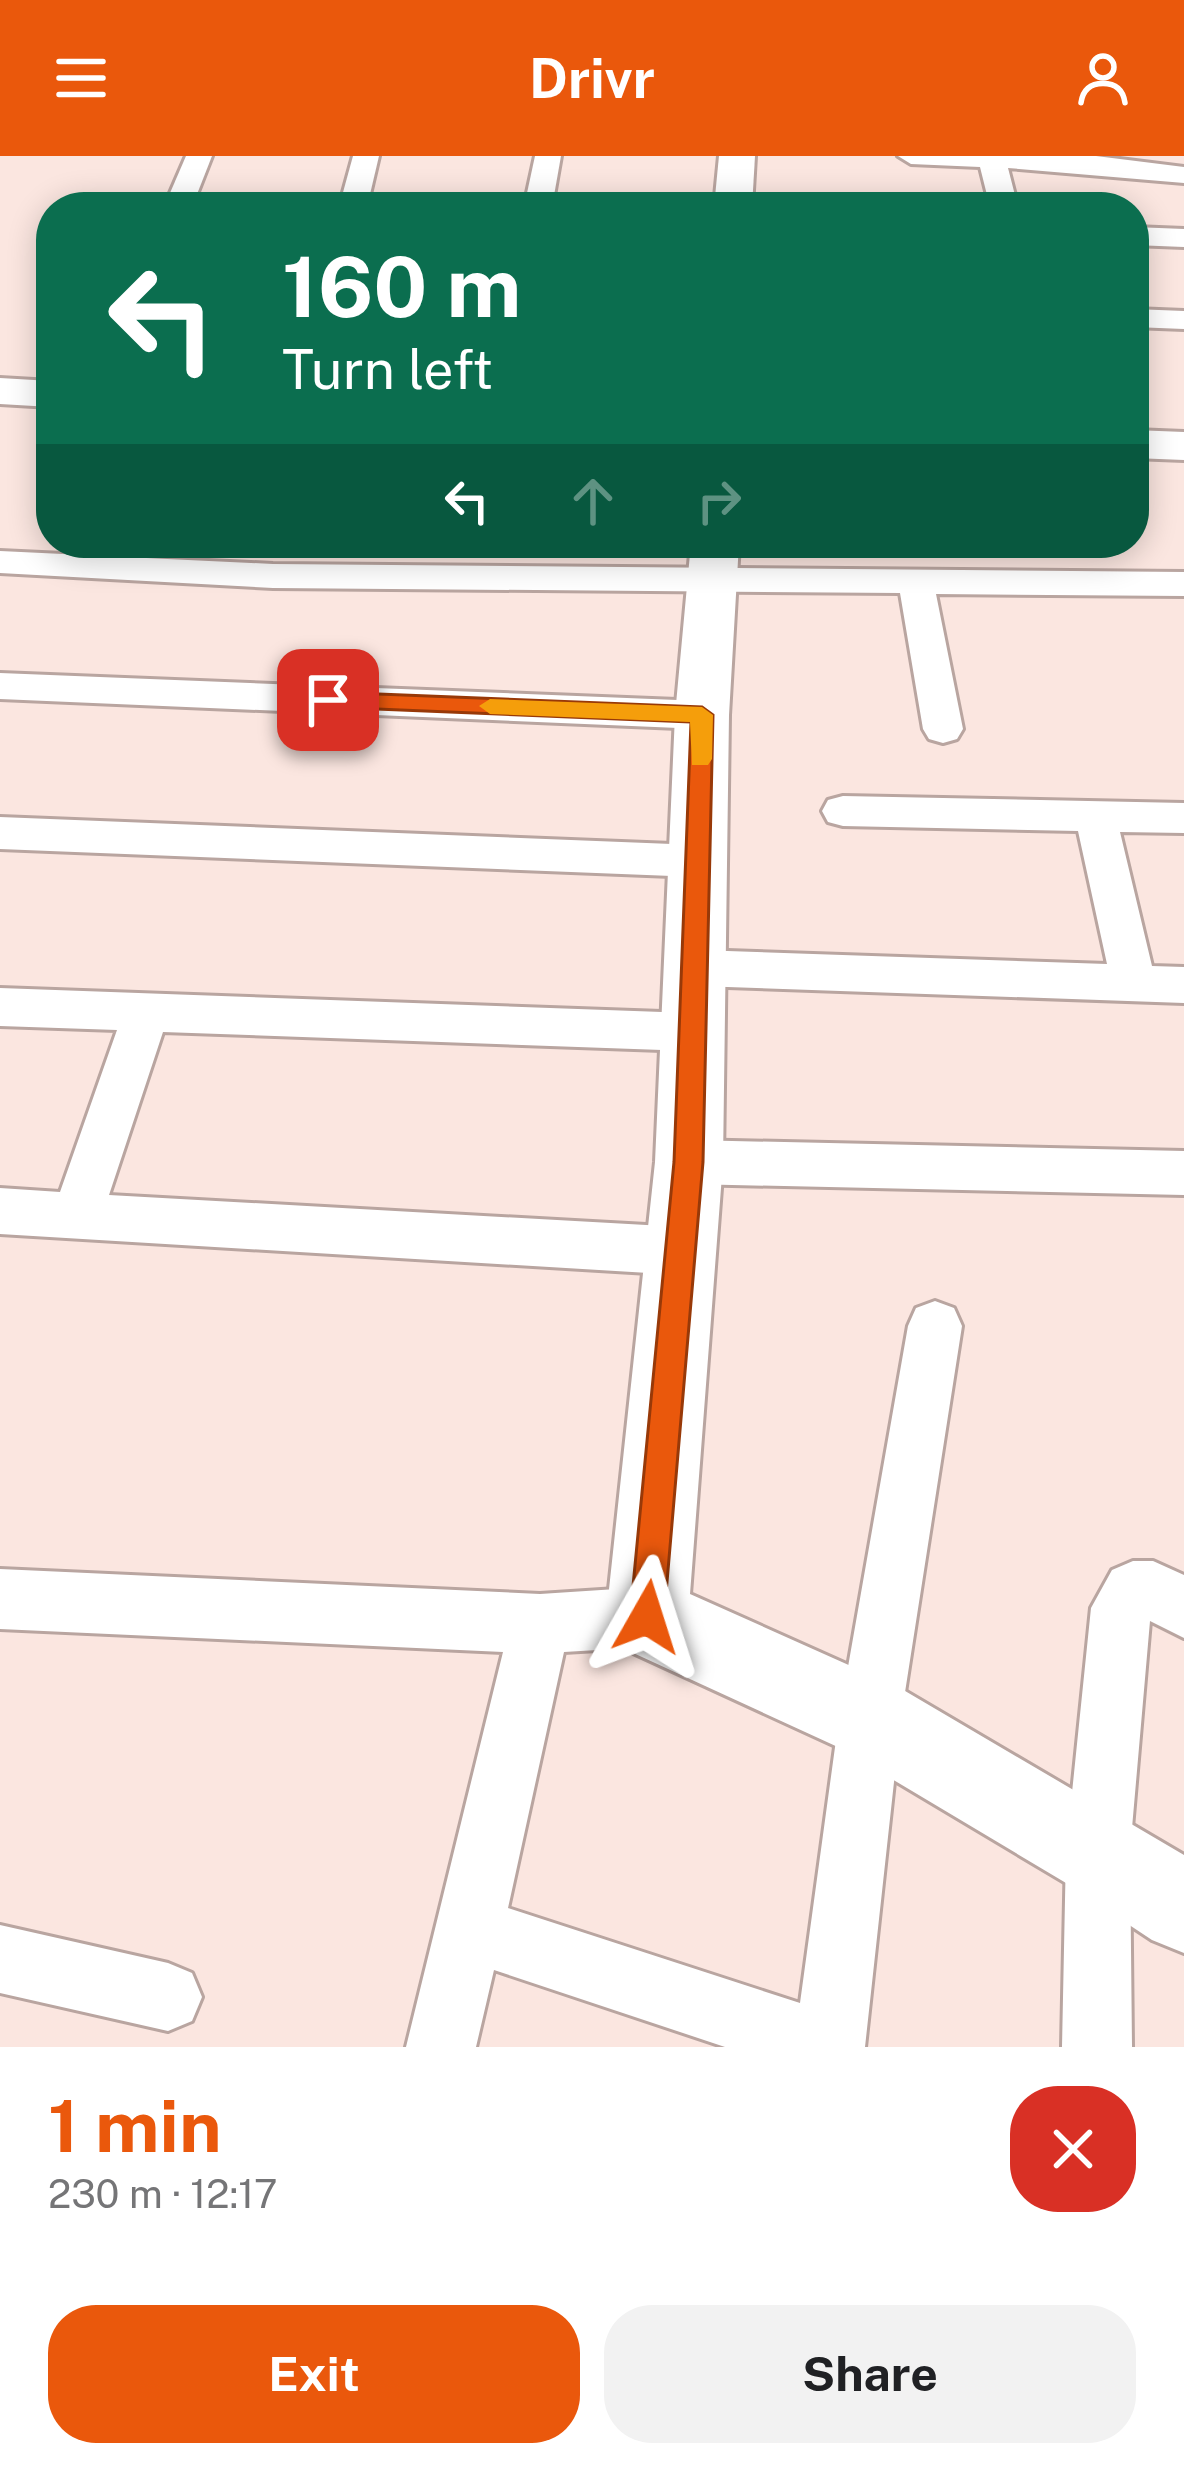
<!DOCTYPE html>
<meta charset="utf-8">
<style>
body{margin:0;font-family:"Public Sans",sans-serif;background:#f2f2f2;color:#202124;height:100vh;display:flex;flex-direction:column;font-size:45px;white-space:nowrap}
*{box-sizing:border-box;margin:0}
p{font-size:39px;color:#757577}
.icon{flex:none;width:66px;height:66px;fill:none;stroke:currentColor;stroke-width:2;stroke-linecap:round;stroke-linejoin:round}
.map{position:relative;height:1891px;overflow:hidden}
.drawer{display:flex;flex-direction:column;background:#fff;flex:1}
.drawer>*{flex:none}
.guide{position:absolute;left:36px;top:36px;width:1113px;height:366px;border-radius:48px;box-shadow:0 6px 30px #0003;background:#0b6e4f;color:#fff;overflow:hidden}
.pin{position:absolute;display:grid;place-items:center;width:102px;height:102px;color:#fff;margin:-51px;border-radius:24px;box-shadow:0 6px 18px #0006}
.me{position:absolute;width:132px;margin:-66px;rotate:6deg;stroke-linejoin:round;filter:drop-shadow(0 0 9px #0008)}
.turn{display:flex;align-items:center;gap:42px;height:252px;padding:0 48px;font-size:54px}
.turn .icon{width:156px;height:156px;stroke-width:2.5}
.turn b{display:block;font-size:84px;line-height:102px}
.lanes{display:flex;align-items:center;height:114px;padding:0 48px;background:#0003;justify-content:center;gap:60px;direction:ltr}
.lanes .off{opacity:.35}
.round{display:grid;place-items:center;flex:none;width:126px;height:126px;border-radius:48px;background:#f2f2f2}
.summary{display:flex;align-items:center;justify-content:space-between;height:204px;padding:0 48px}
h1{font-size:72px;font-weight:700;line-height:90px;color:#ea580c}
.primary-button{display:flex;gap:24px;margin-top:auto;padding:24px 48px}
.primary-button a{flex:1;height:138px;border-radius:48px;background:#ea580c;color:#fff;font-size:48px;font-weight:700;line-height:138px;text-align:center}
.primary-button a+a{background:#f2f2f2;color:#202124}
header{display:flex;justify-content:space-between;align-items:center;height:156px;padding:0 48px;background:#ea580c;color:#fff;font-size:54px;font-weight:700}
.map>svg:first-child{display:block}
</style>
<header><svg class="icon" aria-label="menu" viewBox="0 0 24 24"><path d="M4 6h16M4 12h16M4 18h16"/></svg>Drivr<svg class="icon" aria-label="person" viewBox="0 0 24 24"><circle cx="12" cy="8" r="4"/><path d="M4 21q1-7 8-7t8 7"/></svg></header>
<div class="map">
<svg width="1184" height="1891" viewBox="0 0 1184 1891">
<rect width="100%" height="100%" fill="#fbe6e0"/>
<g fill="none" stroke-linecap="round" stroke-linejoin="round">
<!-- street casing -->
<g stroke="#b9a5a0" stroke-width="6">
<g id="street">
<polygon points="186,0 212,0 192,51 164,51"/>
<polygon points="353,0 379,0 367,51 339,51"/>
<polygon points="535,0 561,0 552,51 524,51"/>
<polygon points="898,0 1096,0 1184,11 1184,27 1008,12 1018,51 990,51 980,11 911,8"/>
<polygon points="1134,71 1184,73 1184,91 1134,89"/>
<polygon points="1134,153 1184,155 1184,173 1134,171"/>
<polygon points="0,395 273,408 1184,416 1184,440 936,438 963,573 957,583 943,587 929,583 923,573 900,437 273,432 0,417"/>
<polygon points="0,517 702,545 716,549 722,559 716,569 702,573 0,543"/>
<polygon points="843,640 1184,647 1184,677 1120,676 1152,810 1184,811 1184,847 698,830 682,825 676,812 682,799 698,794 1107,808 1078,675 843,670 828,666 822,655 828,644"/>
<polygon points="0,661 697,689 712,694 718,705 712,716 697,721 0,693"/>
<polygon points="0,832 690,857 706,862 713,876 706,890 690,895 163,876 109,1039 682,1071 700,1078 708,1095 700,1112 682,1119 0,1078 0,1032 60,1036 117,874 0,870"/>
<polygon points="689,984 1184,995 1184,1039 689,1028 672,1021 664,1006 672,991"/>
<polygon points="935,1145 954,1152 962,1170 901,1562 865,1891 725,1891 494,1814 476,1891 406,1891 503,1496 0,1473 0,1413 540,1438 647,1431 668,1440 677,1461 668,1482 647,1491 564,1496 508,1752 800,1847 839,1562 908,1170 916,1152"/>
<polygon points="1133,1405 1153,1405 1184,1419 1184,1482 1150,1465 1130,1695 1132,1891 1062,1891 1066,1695 1091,1452 1112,1414"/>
<polygon points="0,1769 168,1807 192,1817 202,1841 192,1865 168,1875 0,1837"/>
</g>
</g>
<!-- secondary casing -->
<g stroke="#b9a5a0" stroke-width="6">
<g id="secondary">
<polygon points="719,0 755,0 752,51 714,51"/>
<polygon points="0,222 51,225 51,251 0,248"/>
<polygon points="1134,274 1184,276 1184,304 1134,302"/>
<polygon points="691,387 739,387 729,559 723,1006 690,1438 900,1532 1184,1699 1184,1797 1152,1784 1066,1727 840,1592 618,1490 606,1461 655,1006 675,559"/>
</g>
</g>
<!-- street -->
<use href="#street" fill="#fff" fill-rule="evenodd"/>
<!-- secondary -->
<use href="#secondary" fill="#fff" fill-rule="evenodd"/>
</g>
<!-- route -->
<polygon fill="#ea580c" stroke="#983908" stroke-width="3" points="328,536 702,551 713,559 703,1006 664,1461 659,1473 647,1478 635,1473 630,1461 674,1006 691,566 328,551 317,544"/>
<!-- slow -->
<polygon fill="#f59e0b" points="490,543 702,551 713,559 712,603 708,609 692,609 690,566 490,558 479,550"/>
</svg>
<div class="pin" style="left:328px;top:544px;background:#d93025"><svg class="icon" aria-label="arrive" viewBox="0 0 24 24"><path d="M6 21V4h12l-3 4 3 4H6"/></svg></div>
<svg class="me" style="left:647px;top:1461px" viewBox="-20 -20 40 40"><path d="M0-17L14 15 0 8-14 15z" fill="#ea580c" stroke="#fff" stroke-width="4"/></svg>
<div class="guide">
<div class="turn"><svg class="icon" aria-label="left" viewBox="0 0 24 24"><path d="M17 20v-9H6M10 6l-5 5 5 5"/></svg><div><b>160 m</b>Turn left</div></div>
<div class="lanes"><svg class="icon" aria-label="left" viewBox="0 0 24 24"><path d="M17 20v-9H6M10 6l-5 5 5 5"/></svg><svg class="icon off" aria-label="ahead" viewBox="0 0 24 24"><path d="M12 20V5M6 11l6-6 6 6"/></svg><svg class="icon off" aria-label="right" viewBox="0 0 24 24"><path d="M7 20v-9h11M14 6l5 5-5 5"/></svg></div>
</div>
</div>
<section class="drawer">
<div class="summary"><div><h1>1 min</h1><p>230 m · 12:17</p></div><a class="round" style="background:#d93025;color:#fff"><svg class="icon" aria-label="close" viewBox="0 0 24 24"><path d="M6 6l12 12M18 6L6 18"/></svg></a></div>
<div class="primary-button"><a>Exit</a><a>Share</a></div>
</section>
